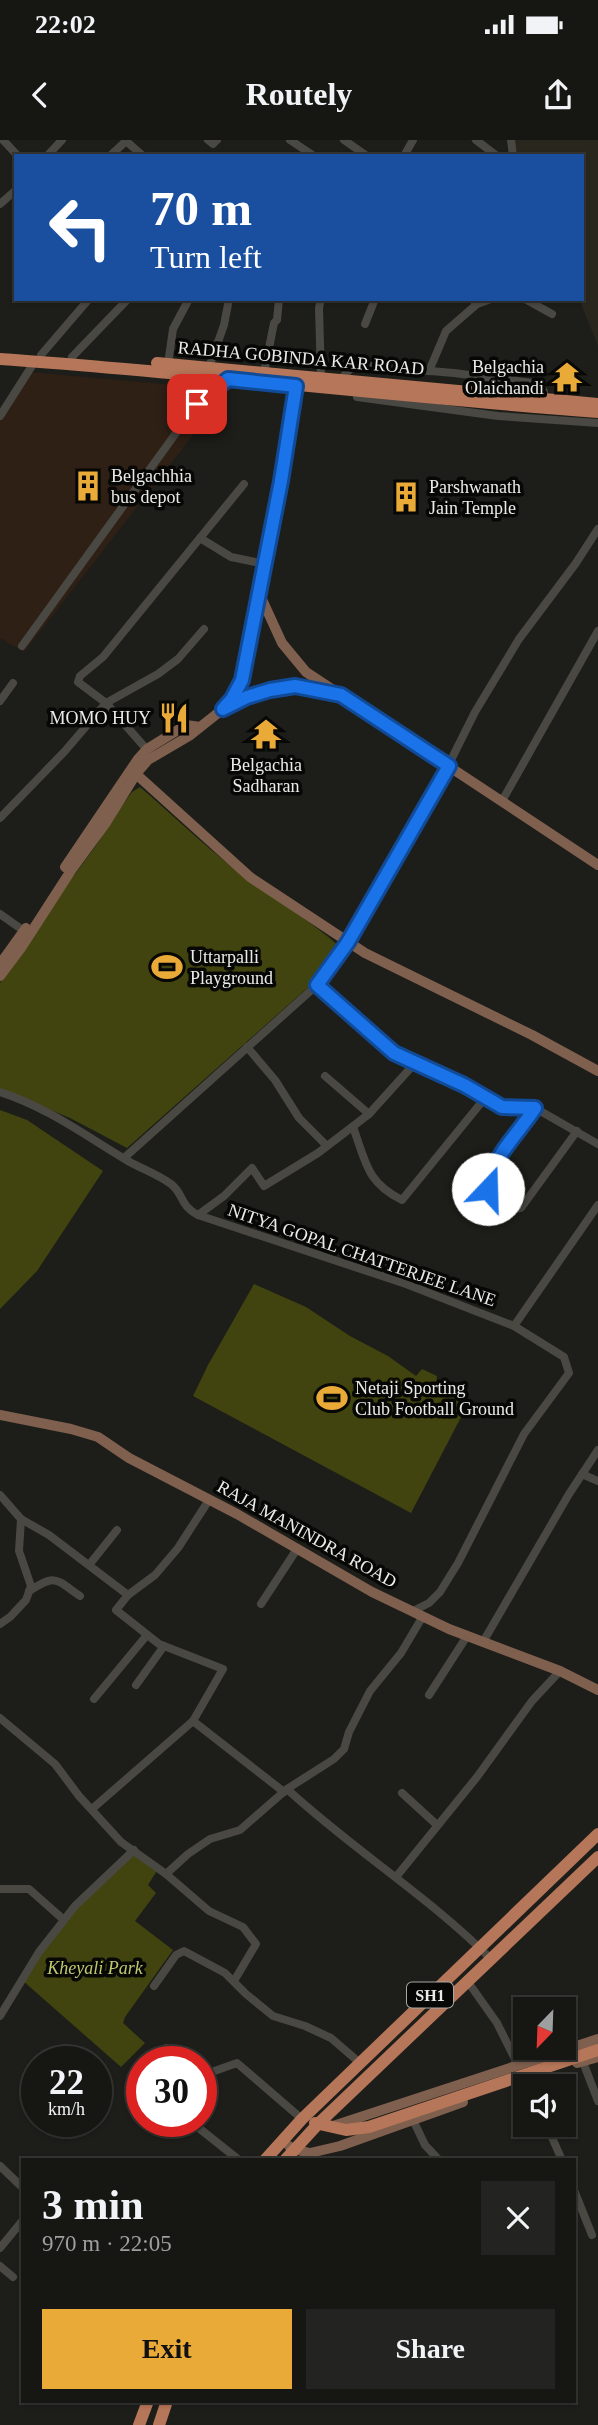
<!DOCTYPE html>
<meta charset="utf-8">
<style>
body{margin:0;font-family:"Times New Roman",serif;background:#232321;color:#f1f3f6;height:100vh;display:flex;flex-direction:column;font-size:26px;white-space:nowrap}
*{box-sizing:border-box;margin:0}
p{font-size:23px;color:#9e9fa0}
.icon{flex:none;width:38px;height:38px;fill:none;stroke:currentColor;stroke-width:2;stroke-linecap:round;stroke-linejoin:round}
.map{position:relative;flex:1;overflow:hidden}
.sheet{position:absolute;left:21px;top:2018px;width:555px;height:245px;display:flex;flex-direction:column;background:#161613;border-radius:0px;box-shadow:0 2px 5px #0004,0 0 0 2px #353533}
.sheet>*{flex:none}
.top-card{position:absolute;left:14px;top:14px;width:570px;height:147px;border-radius:0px;box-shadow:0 2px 5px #0004,0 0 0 2px #353533;background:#1a4fa0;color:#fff;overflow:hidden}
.needle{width:46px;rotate:203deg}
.fabs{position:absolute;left:513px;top:1857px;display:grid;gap:14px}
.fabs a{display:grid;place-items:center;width:63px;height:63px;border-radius:0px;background:#161613;box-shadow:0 2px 5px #0004,0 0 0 2px #353533;font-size:35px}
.speed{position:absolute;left:21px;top:1906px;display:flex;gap:14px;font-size:35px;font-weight:700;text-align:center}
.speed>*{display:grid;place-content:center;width:91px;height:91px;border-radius:50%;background:#161613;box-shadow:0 2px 5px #0004,0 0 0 2px #353533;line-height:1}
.speed small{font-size:18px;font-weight:400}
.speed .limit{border:10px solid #d22;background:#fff;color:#111}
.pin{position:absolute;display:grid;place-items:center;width:60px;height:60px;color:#fff;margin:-30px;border-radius:14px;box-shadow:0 4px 10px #0006}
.me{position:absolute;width:77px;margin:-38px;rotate:21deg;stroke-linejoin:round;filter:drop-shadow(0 0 5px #0008)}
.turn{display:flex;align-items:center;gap:24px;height:147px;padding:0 21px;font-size:32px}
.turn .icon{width:91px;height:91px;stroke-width:2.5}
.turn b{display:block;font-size:49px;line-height:60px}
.round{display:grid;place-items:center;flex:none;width:74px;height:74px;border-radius:0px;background:#232321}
.overview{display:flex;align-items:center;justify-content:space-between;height:119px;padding:0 21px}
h1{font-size:42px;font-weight:600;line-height:52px}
.button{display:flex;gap:14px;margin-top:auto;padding:14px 21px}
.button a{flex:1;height:80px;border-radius:0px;background:#e9aa38;color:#111;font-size:28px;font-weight:600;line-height:80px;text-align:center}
.button a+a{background:#232321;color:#f1f3f6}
.status{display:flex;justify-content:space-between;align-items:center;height:49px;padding:0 35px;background:#161613;direction:ltr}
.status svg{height:19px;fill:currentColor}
header{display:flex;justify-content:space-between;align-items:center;height:91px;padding:0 21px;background:#161613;font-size:32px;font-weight:600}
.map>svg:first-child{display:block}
</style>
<div class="status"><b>22:02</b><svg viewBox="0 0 49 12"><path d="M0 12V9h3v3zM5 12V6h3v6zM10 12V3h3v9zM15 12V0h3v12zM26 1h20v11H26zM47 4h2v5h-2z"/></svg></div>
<header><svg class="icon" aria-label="back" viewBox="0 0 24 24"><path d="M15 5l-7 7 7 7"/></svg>Routely<svg class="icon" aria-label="share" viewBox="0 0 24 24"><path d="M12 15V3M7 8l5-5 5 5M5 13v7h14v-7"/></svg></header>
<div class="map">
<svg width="598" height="2285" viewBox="0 0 598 2285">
<rect width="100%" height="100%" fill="#1d1d19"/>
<!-- industrial -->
<polygon fill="#2f2015" points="29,232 228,250 24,512 0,498 0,274"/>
<!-- built -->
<polygon fill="#28261d" points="511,0 598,0 598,206 579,159 583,159 583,16 518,16"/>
<!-- green -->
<g fill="#41440e">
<path d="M140 647C177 679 212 713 252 742 281 764 312 782 340 807L314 842 127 1008 70 978 0 949V843L18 812 97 704 117 672 132 652Z"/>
<polygon points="0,970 27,980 103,1031 37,1131 0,1169"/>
<polygon points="254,1144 306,1167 350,1196 388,1216 416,1236 422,1229 437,1236 436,1244 470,1260 411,1373 193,1256 208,1225"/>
<polygon points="134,1710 158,1729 148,1745 156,1753 135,1781 173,1810 125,1877 123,1883 145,1903 121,1927 22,1840 75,1766"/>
</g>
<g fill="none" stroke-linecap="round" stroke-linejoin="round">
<!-- street -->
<g stroke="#494843" stroke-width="8">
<polyline points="3,0 18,16"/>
<polyline points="208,0 213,4 217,0"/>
<polyline points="290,0 314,16"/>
<polyline points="344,0 367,16"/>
<polyline points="476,0 497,16"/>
<polyline points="511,0 513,16"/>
<polyline points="47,16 62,0"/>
<polyline points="110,16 126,1 143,16"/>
<polyline points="404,16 413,0"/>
<polyline points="0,64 16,50"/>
<polyline points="472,159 477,164 491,159"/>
<polyline points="525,159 552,174"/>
<polyline points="365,184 375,159"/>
<polyline points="41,215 89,159"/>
<polyline points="72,217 128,159"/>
<polyline points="168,224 173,189 189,159"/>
<polyline points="208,230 224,185 229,159"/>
<polyline points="429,231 446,191 477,164"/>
<polyline points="264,233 274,183 277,180 279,159"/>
<polyline points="321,238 319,168 321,159"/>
<polyline points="341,239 352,227 358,225 454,233 540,244 544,252 542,262"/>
<polyline points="357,257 498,276 598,283"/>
<polyline points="0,276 35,221"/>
<polyline points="200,398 231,417 265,424"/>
<polyline points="204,489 178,519 158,534 106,563 78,542 80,536 103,517 244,344"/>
<polyline points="22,506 197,264 228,239 229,236"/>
<polyline points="0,561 13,543"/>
<polyline points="502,661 598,491"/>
<polyline points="0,678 65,611 106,563 149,612"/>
<polyline points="0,774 27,793"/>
<polyline points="317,845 394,913 464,945 502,966 535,968 598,1004"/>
<polyline points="247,907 275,940 299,978 327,1006"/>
<polyline points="325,936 369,974"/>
<path d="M0 952C47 967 86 996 128 1021 142 1029 157 1034 171 1044 184 1054 179 1065 198 1075L406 1144 514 1186 564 1217 569 1233 524 1294 458 1423 440 1452 429 1463 413 1471"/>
<path d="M535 968C519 993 490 1020 488 1049L514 1069 521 1068 577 991"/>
<path d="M353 987C366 1022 366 1042 402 1060L485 958"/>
<polyline points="124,1018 317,845 348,802 448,626 475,572 519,499 576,423 598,389"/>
<polyline points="198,1075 224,1056 252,1028 264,1046 318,1013 369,974 416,922"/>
<polyline points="514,1186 598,1065"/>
<polyline points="582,1334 598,1341"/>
<polyline points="0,1355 21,1379 19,1411 31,1446 26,1460 10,1477 0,1484"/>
<polyline points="21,1379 49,1395 128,1455 116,1470 159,1504 223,1529 193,1581 284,1652"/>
<polyline points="89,1425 117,1390"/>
<path d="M29 1451C56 1434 54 1438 80 1456"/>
<polyline points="128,1455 155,1435 178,1408 209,1360"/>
<polyline points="261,1464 297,1409"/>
<polyline points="483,1502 569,1354 598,1310"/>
<polyline points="136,1545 164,1506"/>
<polyline points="429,1555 467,1496"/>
<polyline points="94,1559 147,1495"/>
<polyline points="0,1578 55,1624 79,1656 121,1702 166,1734 209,1771 243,1787 256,1804 234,1841"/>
<path d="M287 1649C352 1709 428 1756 491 1819"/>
<polyline points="402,1653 437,1685"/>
<polyline points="92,1669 193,1581"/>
<polyline points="166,1734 188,1714 210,1699 240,1690 287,1649 334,1619 344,1609 349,1592 370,1551 401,1513 423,1476"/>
<polyline points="396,1737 477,1637 532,1561 560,1531"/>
<polyline points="0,1749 29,1749 64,1780"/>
<polyline points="468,1842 497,1883 518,1925"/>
<polyline points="154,1846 176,1815 184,1811 225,1833 246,1854 273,1876 305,1886 331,1898 360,1923"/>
<polyline points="0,1876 39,1812 75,1766 134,1710"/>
<polyline points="153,1922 166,1908 172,1908 189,1922"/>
<polyline points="583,1922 598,1961"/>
<polyline points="201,1931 206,1934 237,1923 302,1979"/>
<polyline points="142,1939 142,1941"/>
<polyline points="413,1980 425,2005 439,2020"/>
<polyline points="190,1981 239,2020"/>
<polyline points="546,1984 562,2020"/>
<polyline points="0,2026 23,2048"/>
<polyline points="574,2050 592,2095"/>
<polyline points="0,2108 23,2080"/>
<polyline points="0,2126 13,2137"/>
</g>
<!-- secondary -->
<g stroke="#7f5f4e" stroke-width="10">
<polyline points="260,455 282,503 306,532 598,725"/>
<path d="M229 566C249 556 272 546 295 546 307 546 322 551 334 554"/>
<polyline points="136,634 250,737 365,813 532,895 598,931"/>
<polyline points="65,727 138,619 147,609 186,585 200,587"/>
<polyline points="0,824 26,788"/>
<polyline points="0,836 21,808 72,729 105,684 136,634 148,620 189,596 223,569 232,559 242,540 260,455 297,240"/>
<polyline points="0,1275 71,1289 98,1297 129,1318 237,1374 372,1452 449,1489 560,1531 598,1550"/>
<polyline points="577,1923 598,1917"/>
<polyline points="333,1986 598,1899"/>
<polyline points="289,2006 293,2009 310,2013 340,2006 463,1962"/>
</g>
<!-- primary -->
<g stroke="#b67659" stroke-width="12">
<path d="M0 219C200 233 398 257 598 272"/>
<polyline points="157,223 598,264"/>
<polyline points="315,1983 346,1990 369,1987 598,1910"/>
<polyline points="265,2020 302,1979 598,1694"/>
<polyline points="285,2020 318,1984 598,1717"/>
<polyline points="139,2285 148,2261"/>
<polyline points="159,2285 167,2261"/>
</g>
</g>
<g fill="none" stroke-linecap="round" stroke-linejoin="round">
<!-- route casing -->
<g stroke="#114b97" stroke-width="18">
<path id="route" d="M197 264 228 239 296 246 281 341 242 540 232 559 223 569 247 557 270 550 295 546 341 555 449 626 348 802 317 845 394 913 464 945 502 967 535 968C519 993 490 1019 488 1049"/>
</g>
<!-- route -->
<use href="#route" stroke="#1a73e8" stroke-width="12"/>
</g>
<!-- icons -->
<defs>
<g id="temple-bare" transform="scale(2.415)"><path d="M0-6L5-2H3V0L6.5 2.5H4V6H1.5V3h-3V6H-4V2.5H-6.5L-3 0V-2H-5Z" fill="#e9aa38" stroke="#070706" stroke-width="2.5" paint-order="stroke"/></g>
<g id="building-bare" transform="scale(2.415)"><path d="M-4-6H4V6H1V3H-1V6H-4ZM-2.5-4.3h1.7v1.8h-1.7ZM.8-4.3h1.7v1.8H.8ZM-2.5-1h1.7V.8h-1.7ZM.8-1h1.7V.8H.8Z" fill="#e9aa38" stroke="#070706" stroke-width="2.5" paint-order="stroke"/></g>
<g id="restaurant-bare" transform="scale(2.415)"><path d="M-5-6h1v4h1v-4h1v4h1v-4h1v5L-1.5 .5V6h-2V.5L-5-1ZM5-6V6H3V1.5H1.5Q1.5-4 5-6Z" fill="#e9aa38" stroke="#070706" stroke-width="2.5" paint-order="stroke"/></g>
<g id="stadium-bare" transform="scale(2.415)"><path d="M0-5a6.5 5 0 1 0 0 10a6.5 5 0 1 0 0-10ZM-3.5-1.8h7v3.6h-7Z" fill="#e9aa38" stroke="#070706" stroke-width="2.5" paint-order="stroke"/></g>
</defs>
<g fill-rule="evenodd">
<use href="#temple-bare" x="567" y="237"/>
<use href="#building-bare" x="88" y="346"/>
<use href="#building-bare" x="406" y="357"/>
<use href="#restaurant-bare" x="174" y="578"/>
<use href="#temple-bare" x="266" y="594"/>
<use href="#stadium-bare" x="167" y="827"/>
<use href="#stadium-bare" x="332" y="1258"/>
</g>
<g text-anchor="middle" stroke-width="7" stroke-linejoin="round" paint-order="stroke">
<!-- shield labels -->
<rect fill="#070706" stroke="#a7a7a4" stroke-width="2" x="407" y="1842.5" width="46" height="25" rx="5"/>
<g font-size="16" font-weight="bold" fill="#ebebe8">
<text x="430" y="1861">SH1</text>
</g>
<!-- street labels -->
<g font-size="18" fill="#ebebe8" stroke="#070706">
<text transform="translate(301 218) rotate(5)" y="6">RADHA GOBINDA KAR ROAD</text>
<text transform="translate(362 1115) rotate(19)" y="6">NITYA GOPAL CHATTERJEE LANE</text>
<text transform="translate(307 1394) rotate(29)" y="6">RAJA MANINDRA ROAD</text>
</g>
<!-- poi labels -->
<g font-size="18" fill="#ebebe8" stroke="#070706" text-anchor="start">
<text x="544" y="233" text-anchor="end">Belgachia<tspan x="544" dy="21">Olaichandi</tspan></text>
<text x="111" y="342">Belgachhia<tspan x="111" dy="21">bus depot</tspan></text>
<text x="429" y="353">Parshwanath<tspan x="429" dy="21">Jain Temple</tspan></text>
<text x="151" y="584" text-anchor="end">MOMO HUY</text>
<text x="266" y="631" text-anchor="middle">Belgachia<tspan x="266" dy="21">Sadharan</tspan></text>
<text x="190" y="823">Uttarpalli<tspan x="190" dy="21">Playground</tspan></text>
<text x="355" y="1254">Netaji Sporting<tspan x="355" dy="21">Club Football Ground</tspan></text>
</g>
<!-- park labels -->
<g font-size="18" font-style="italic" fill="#c1c96e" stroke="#070706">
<text x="95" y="1834">Kheyali Park</text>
</g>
</g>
</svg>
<div class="fabs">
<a><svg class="needle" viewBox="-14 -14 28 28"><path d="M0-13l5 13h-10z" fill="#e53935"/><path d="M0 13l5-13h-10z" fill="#9e9fa0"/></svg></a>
<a><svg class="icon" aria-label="sound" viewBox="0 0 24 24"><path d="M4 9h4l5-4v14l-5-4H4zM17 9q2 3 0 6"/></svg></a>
</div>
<div class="speed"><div>22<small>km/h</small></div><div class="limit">30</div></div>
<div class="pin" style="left:197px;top:264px;background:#d93025"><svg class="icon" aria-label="arrive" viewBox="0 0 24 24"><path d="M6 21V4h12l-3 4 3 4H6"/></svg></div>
<svg class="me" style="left:488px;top:1049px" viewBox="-20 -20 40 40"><circle r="19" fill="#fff"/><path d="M0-13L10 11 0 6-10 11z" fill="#1a73e8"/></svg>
<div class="top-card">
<div class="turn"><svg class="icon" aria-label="left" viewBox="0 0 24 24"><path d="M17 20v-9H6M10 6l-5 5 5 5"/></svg><div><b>70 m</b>Turn left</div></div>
</div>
<section class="sheet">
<div class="overview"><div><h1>3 min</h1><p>970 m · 22:05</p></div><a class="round"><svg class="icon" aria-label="close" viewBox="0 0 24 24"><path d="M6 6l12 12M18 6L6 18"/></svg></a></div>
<div class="button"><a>Exit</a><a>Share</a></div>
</section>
</div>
